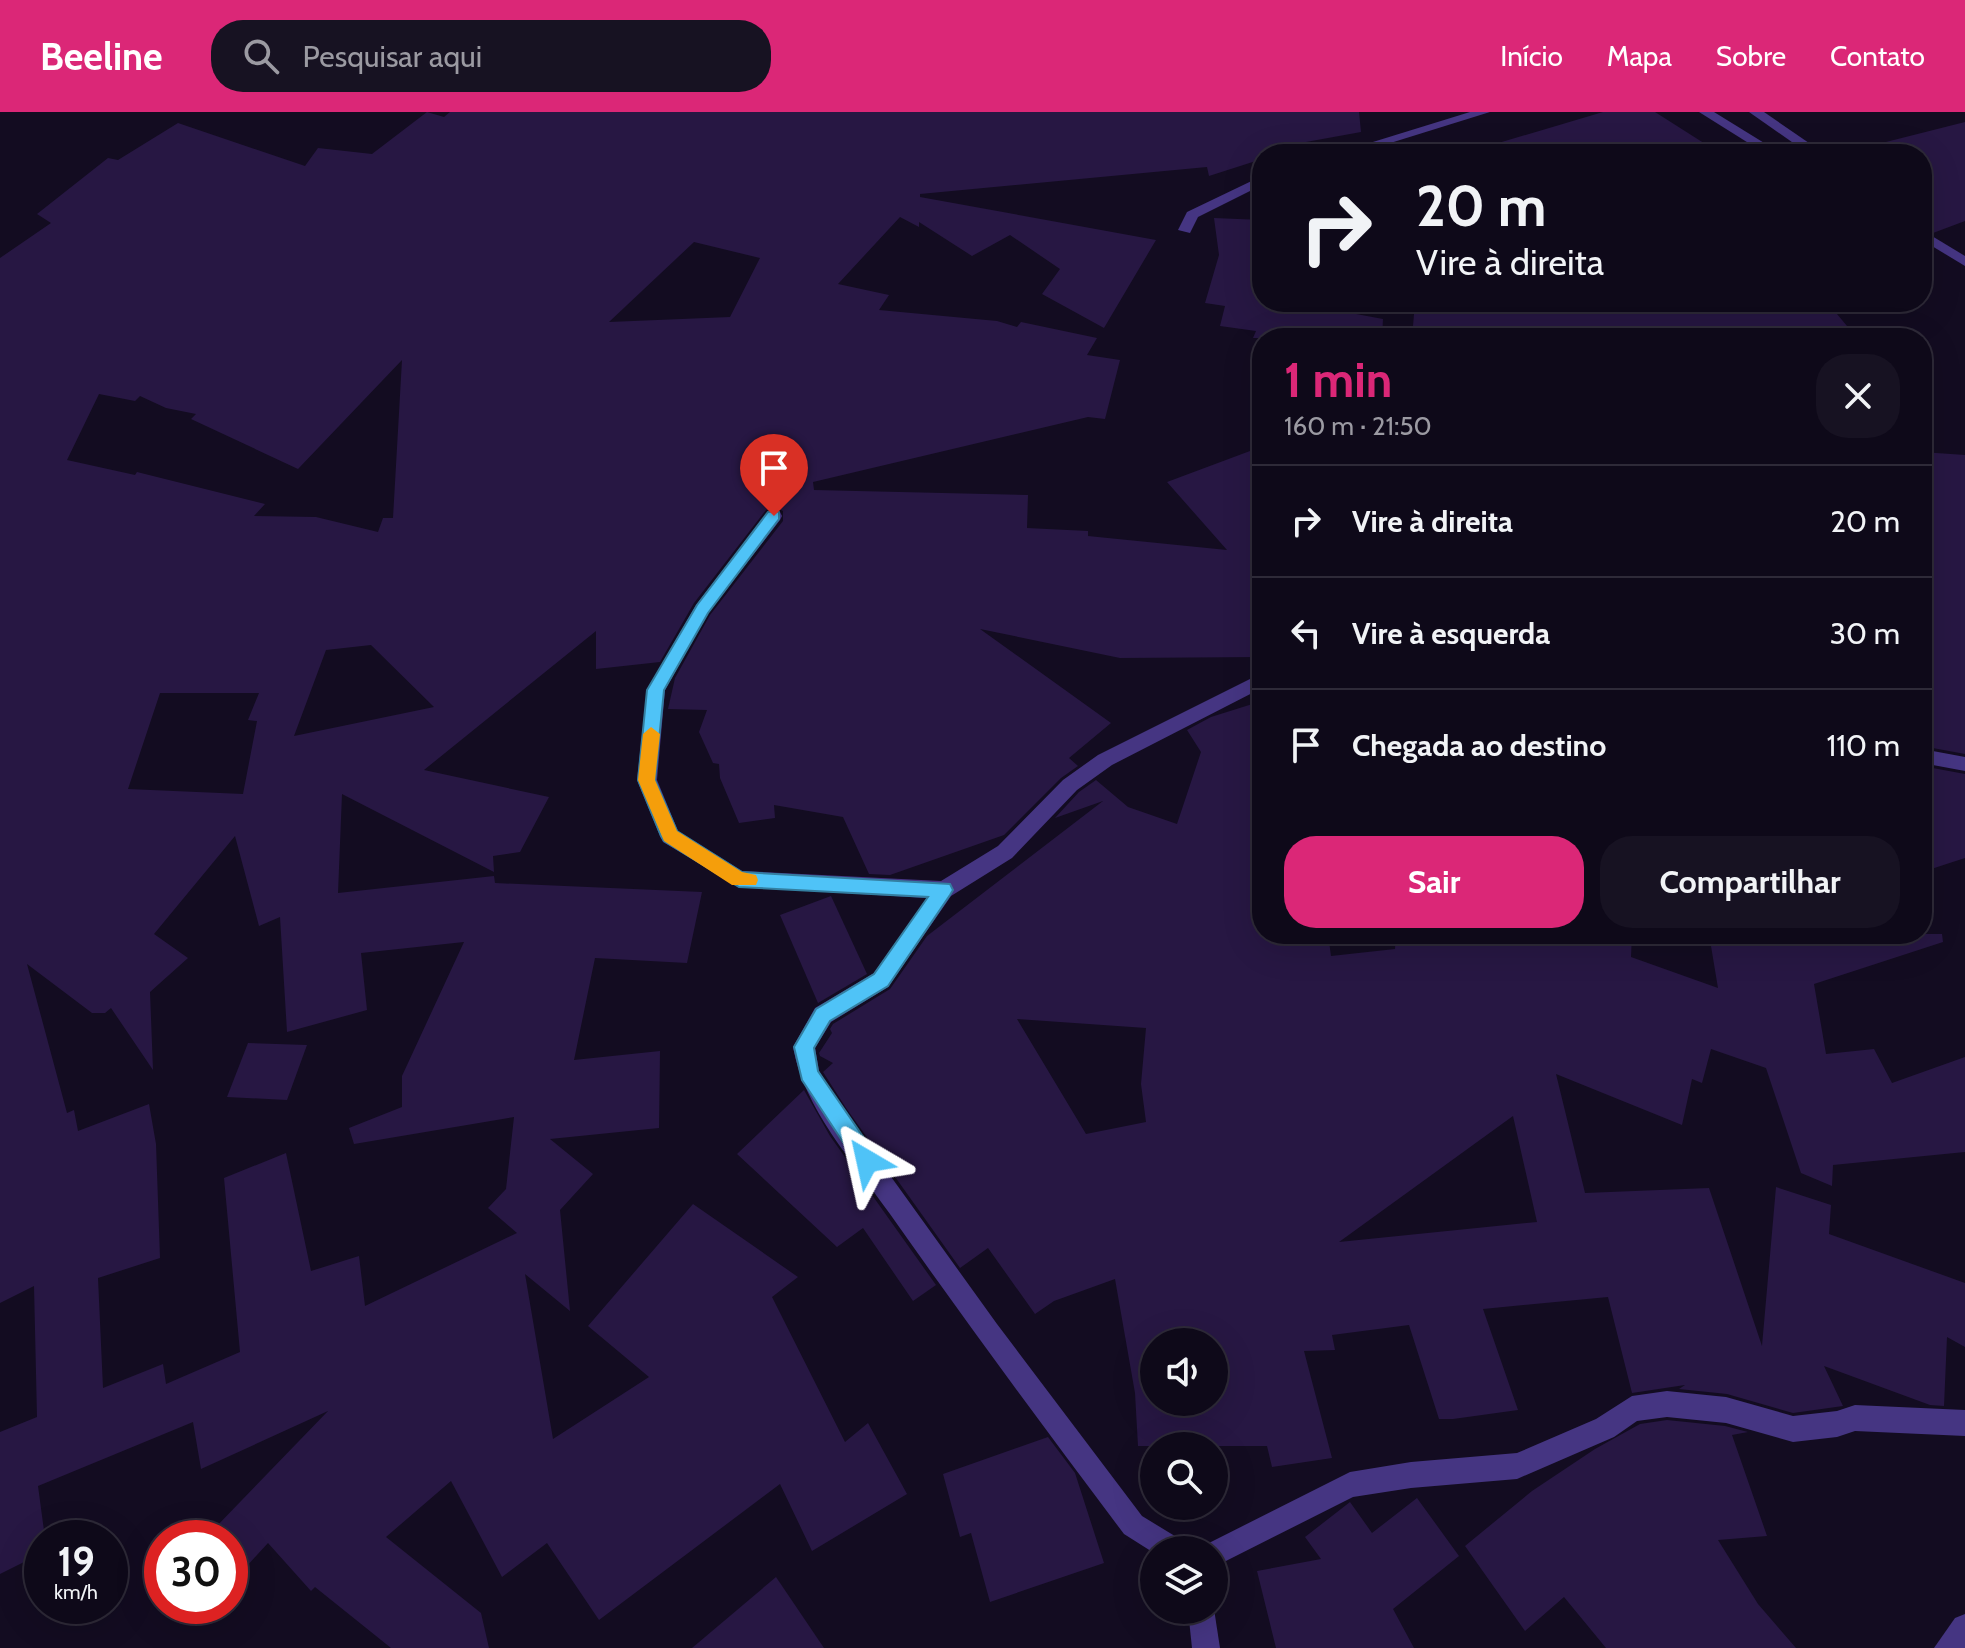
<!DOCTYPE html>
<html lang="pt">
<meta charset="utf-8">
<style>
body{margin:0;font-family:Cabin,sans-serif;background:#171222;color:#f1f3f6;height:100vh;display:flex;flex-direction:column;font-size:30px;white-space:nowrap}
*{box-sizing:border-box;margin:0}
p{font-size:26px;color:#9b9aa2}
.icon{flex:none;width:44px;height:44px;fill:none;stroke:currentColor;stroke-width:2;stroke-linecap:round;stroke-linejoin:round}
.map{position:relative;flex:1;overflow:hidden}
.panel{position:absolute;left:1252px;top:216px;width:680px;height:616px;display:flex;flex-direction:column;background:#0e0919;border-radius:32px;box-shadow:0 8px 32px #0002,0 0 0 2px #2e2a38}
.panel>*{flex:none}
.hud{position:absolute;left:1252px;top:32px;width:680px;height:168px;border-radius:32px;box-shadow:0 8px 32px #0002,0 0 0 2px #2e2a38;background:#0e0919;color:#f1f3f6;overflow:hidden}
.buttons{position:absolute;left:1140px;top:1216px;display:grid;gap:16px}
.buttons a{display:grid;place-items:center;width:88px;height:88px;border-radius:50%;background:#0e0919;box-shadow:0 8px 32px #0002,0 0 0 2px #2e2a38;font-size:40px}
.speed{position:absolute;left:24px;top:1408px;display:flex;gap:16px;font-size:40px;font-weight:700;text-align:center}
.speed>*{display:grid;place-content:center;width:104px;height:104px;border-radius:50%;background:#0e0919;box-shadow:0 8px 32px #0002,0 0 0 2px #2e2a38;line-height:1}
.speed small{font-size:20px;font-weight:400}
.speed .limit{border:12px solid #d22;background:#fff;color:#111}
.pin{position:absolute;display:grid;place-items:center;width:68px;height:68px;color:#fff;margin:-82px -34px;border-radius:50% 50% 50% 0;rotate:-45deg;box-shadow:0 0 8px #0007}
.pin .icon{rotate:45deg}
.me{position:absolute;width:88px;margin:-44px;rotate:324deg;stroke-linejoin:round;filter:drop-shadow(0 0 6px #0008)}
.turn{display:flex;align-items:center;gap:28px;height:168px;padding:0 32px;font-size:36px}
.turn .icon{width:104px;height:104px;stroke-width:2.5}
.turn b{display:block;font-size:56px;line-height:68px}
.round{display:grid;place-items:center;flex:none;width:84px;height:84px;border-radius:32px;background:#171222}
.head{display:flex;align-items:center;justify-content:space-between;height:136px;padding:0 32px}
h1{font-size:48px;font-weight:800;line-height:60px;color:#db2777}
.primary-button{display:flex;gap:16px;margin-top:auto;padding:16px 32px}
.primary-button a{flex:1;height:92px;border-radius:32px;background:#db2777;color:#fff;font-size:32px;font-weight:800;line-height:92px;text-align:center}
.primary-button a+a{background:#171222;color:#f1f3f6}
ul{padding:0;list-style:none}
li{display:flex;align-items:center;gap:24px;height:112px;padding:0 32px;border-top:2px solid #2e2a38}
li div{flex:1}
li b{display:block;font-size:30px}
li em{font-style:normal}
header{display:flex;align-items:center;gap:48px;box-sizing:border-box;height:112px;padding:0 40px;background:#db2777;color:#fff}
header strong{font-size:38px}
nav{display:flex;gap:44px;margin-inline-start:auto;font-size:28px}
.search{width:560px;height:72px;background:#171222;display:flex;align-items:center;gap:20px;box-sizing:border-box;padding:0 28px;border-radius:32px;color:#9b9aa2;font-size:30px}
.map>svg:first-child{display:block}
</style>
<header>
<strong>Beeline</strong>
<div class="search"><svg class="icon" aria-label="search" viewBox="0 0 24 24"><circle cx="10" cy="10" r="6"/><path d="M15 15l6 6"/></svg>Pesquisar aqui</div>
<nav><a>Início</a><a>Mapa</a><a>Sobre</a><a>Contato</a></nav>
</header>
<div class="map">
<svg width="1965" height="1536" viewBox="0 0 1965 1536">
<rect width="100%" height="100%" fill="#130c21"/>
<!-- building -->
<g fill="#271743" fill-rule="evenodd">
<path d="M427 0 444 5 450 0H1359L1361 20 1306 30 1309 32 1278 42H1262V47L1209 64 1207 55 920 82V85L1156 128 1104 216 1042 182 1060 157 1010 123 972 144 919 110V115L900 105 838 172 889 183 879 198 997 209 1017 215 1021 210 1097 226 1087 243 1120 248 1105 307 1088 305 813 370 814 378 1028 383 1027 416 1088 419V424L1227 438 1167 370 1250 339 1262 377V545L1120 546 980 517 1111 611 1069 646 1078 654 1061 666 1004 723 890 763 869 762 843 705 774 693 775 706 739 711 720 666 719 652 713 651 699 620 707 598 668 597 675 566 710 503 783 409V399L775 395 766 398 694 491 660 550 596 557V519L424 658 549 685 520 740 493 744 494 760 342 682 338 781 494 764 495 771 702 780 687 851 595 846 574 948 660 939 659 1016 550 1027 593 1062 560 1098 570 1199 525 1162 553 1327 649 1265 588 1214 693 1092 798 1165 772 1185 845 1330 868 1311 907 1382 812 1439 780 1372 599 1508 547 1431 502 1465 451 1369 386 1425 481 1501 489 1536H391L315 1475 311 1479 268 1431 246 1455 230 1437V1426H220L213 1418 328 1299 201 1357 193 1310 38 1374 45 1426H42V1441L0 1462V1320L37 1305 34 1174 0 1191V146L51 111 37 102 108 46 118 48 178 11 305 54 318 36 372 42ZM694 130 760 146 730 205 609 210ZM402 248 393 406H383L378 420 316 405 254 404 265 392 137 360 135 363 67 348 99 282 135 289 140 284 166 296 196 302 191 307 298 357ZM371 533 434 595 294 624 326 538ZM160 581H259L248 608 257 609 243 682 128 677ZM235 724 259 814 280 805 287 920 367 898 361 841 464 830 402 964V995L349 1016 354 1032 514 1005 506 1077 488 1096 517 1121 365 1194 359 1144 311 1159 286 1041 224 1066 240 1240 166 1272 163 1252 103 1276 98 1166 160 1146 156 1032 149 992 78 1019 74 998 67 1001 27 852 92 901H105L111 896 153 958 150 880 188 846 154 822Z"/>
<polygon points="1603,0 1655,0 1721,42 1496,42 1495,32"/>
<polygon points="1965,10 1965,109 1933,121 1922,115 1922,42 1894,42 1878,32"/>
<polygon points="1214,106 1262,108 1262,172 1259,184 1262,184 1262,190 1292,190 1383,207 1382,226 1253,226 1256,219 1220,214 1225,194 1205,191 1219,143"/>
<polygon points="1415,190 1827,190 1857,226 1569,226 1531,223 1498,226 1412,226"/>
<polygon points="1922,340 1965,343 1965,642 1922,634"/>
<path d="M1262 589V822H1328L1331 844 1395 837 1396 822H1632L1631 845 1718 876 1709 822H1942L1943 830 1814 872 1826 942 1874 937 1892 971 1965 945V1040L1833 1053 1832 1074 1801 1061 1766 956 1711 937 1702 971 1692 967 1682 1013 1556 962 1585 1081 1709 1076 1762 1234 1776 1075 1831 1093 1829 1122 1965 1171V1235L1947 1225 1944 1294 1930 1293 1824 1254 1843 1294 1793 1301 1727 1282 1679 1277 1685 1273 1632 1281 1608 1185 1483 1197 1518 1298 1453 1307H1439L1409 1213 1332 1223 1335 1238 1304 1239 1332 1346 1272 1355 1267 1334H1138L1135 1281 1115 1167 1054 1189 1035 1202 988 1136 960 1156 846 996 823 960 833 951 820 944 819 941 832 921 830 917 833 912 890 877 927 824 1103 689 1055 706 1079 680 1096 668 1128 695 1177 712 1201 640 1187 618 1211 605ZM1017 907 1146 916 1141 972 1146 1010 1086 1022ZM1513 1004 1537 1110 1339 1130ZM1154 1230H1214V1290H1154Z"/>
<polygon points="1922,654 1965,662 1965,746 1922,760"/>
<polygon points="831,784 867,862 818,891 780,803"/>
<polygon points="248,931 307,933 287,988 227,985"/>
<polygon points="804,978 830,1024 936,1173 913,1189 863,1116 837,1135 737,1042"/>
<polygon points="1667,1308 1725,1314 1748,1320 1732,1323 1767,1424 1718,1428 1758,1492 1796,1536 1606,1536 1564,1485 1525,1519 1465,1434 1532,1379 1595,1337 1640,1312"/>
<polygon points="1048,1325 1075,1361 1104,1451 990,1490 971,1421 960,1425 943,1362"/>
<polygon points="1417,1386 1459,1444 1393,1497 1414,1536 1276,1536 1257,1459 1321,1447 1305,1425 1350,1390 1372,1421"/>
<polygon points="776,1465 824,1536 692,1536"/>
</g>
<g fill="none" stroke-linecap="round" stroke-linejoin="round">
<!-- minor -->
<g fill="#453582" fill-rule="evenodd">
<polygon points="1470,0 1490,0 1355,42 1334,42"/>
<polygon points="1699,0 1714,0 1782,42 1766,42"/>
<polygon points="1749,0 1764,0 1825,42 1809,42"/>
<polygon points="1262,64 1262,73 1198,105 1190,121 1178,118 1187,100"/>
<polygon points="1922,118 1965,144 1965,154 1922,128"/>
<path d="M774 398 780 400 782 404 780 408 708 501 665 578 657 668 678 719 742 759 941 769 998 734 1063 668 1098 643 1262 561V576L1112 653 1077 678 1012 746 951 784 888 875 831 910 815 936 819 959 843 998 997 1212 1142 1404 1183 1429 1187 1438H1154V1441L1124 1422C1044 1316 966 1210 890 1102 854 1051 804 997 793 935L815 896 874 861 927 786 739 775 663 730 660 724 637 668 647 578 696 493 768 400Z"/>
<polygon points="1922,637 1965,645 1965,659 1922,651"/>
<polygon points="1667,1279 1726,1285 1793,1304 1837,1299 1855,1293 1965,1298 1965,1324 1855,1319 1837,1325 1793,1330 1726,1311 1667,1305 1637,1309 1614,1325 1517,1367 1411,1376 1353,1385 1214,1455 1214,1438 1202,1438 1205,1433 1350,1360 1411,1350 1517,1341 1596,1307 1632,1284"/>
<polygon points="1188,1498 1214,1497 1220,1536 1192,1536"/>
<polygon points="1965,1502 1965,1536 1934,1536 1955,1506"/>
</g>
</g>
<!-- route -->
<polygon fill="#4fc3f7" stroke="#337fa1" stroke-width="2" points="774,399 779,400 779,407 708,501 664,578 655,668 677,719 742,760 950,772 953,778 950,783 888,874 830,909 814,936 818,959 875,1042 878,1049 875,1056 867,1058 860,1056 802,968 794,935 816,897 874,862 928,785 739,775 664,729 661,724 638,668 647,578 697,493 768,400"/>
<!-- slow -->
<polygon fill="#f59e0b" points="651,615 660,622 655,668 677,719 742,760 756,763 758,768 756,773 732,773 664,729 638,668 643,622"/>
</svg>
<div class="buttons">
<a><svg class="icon" aria-label="sound" viewBox="0 0 24 24"><path d="M4 9h4l5-4v14l-5-4H4zM17 9q2 3 0 6"/></svg></a>
<a><svg class="icon" aria-label="search" viewBox="0 0 24 24"><circle cx="10" cy="10" r="6"/><path d="M15 15l6 6"/></svg></a>
<a><svg class="icon" aria-label="layers" viewBox="0 0 24 24"><path d="M12 4l9 5-9 5-9-5zM3 14l9 5 9-5"/></svg></a>
</div>
<div class="speed"><div>19<small>km/h</small></div><div class="limit">30</div></div>
<div class="pin" style="left:774px;top:404px;background:#d93025"><svg class="icon" aria-label="arrive" viewBox="0 0 24 24"><path d="M6 21V4h12l-3 4 3 4H6"/></svg></div>
<svg class="me" style="left:867px;top:1049px" viewBox="-20 -20 40 40"><path d="M0-17L14 15 0 8-14 15z" fill="#4fc3f7" stroke="#fff" stroke-width="4"/></svg>
<div class="hud">
<div class="turn"><svg class="icon" aria-label="right" viewBox="0 0 24 24"><path d="M7 20v-9h11M14 6l5 5-5 5"/></svg><div><b>20 m</b>Vire à direita</div></div>
</div>
<section class="panel">
<div class="head"><div><h1>1 min</h1><p>160 m · 21:50</p></div><a class="round"><svg class="icon" aria-label="close" viewBox="0 0 24 24"><path d="M6 6l12 12M18 6L6 18"/></svg></a></div>
<ul>
<li><svg class="icon" aria-label="right" viewBox="0 0 24 24"><path d="M7 20v-9h11M14 6l5 5-5 5"/></svg><div><b>Vire à direita</b></div><em>20 m</em></li>
<li><svg class="icon" aria-label="left" viewBox="0 0 24 24"><path d="M17 20v-9H6M10 6l-5 5 5 5"/></svg><div><b>Vire à esquerda</b></div><em>30 m</em></li>
<li><svg class="icon" aria-label="arrive" viewBox="0 0 24 24"><path d="M6 21V4h12l-3 4 3 4H6"/></svg><div><b>Chegada ao destino</b></div><em>110 m</em></li>
</ul>
<div class="primary-button"><a>Sair</a><a>Compartilhar</a></div>
</section>
</div>
